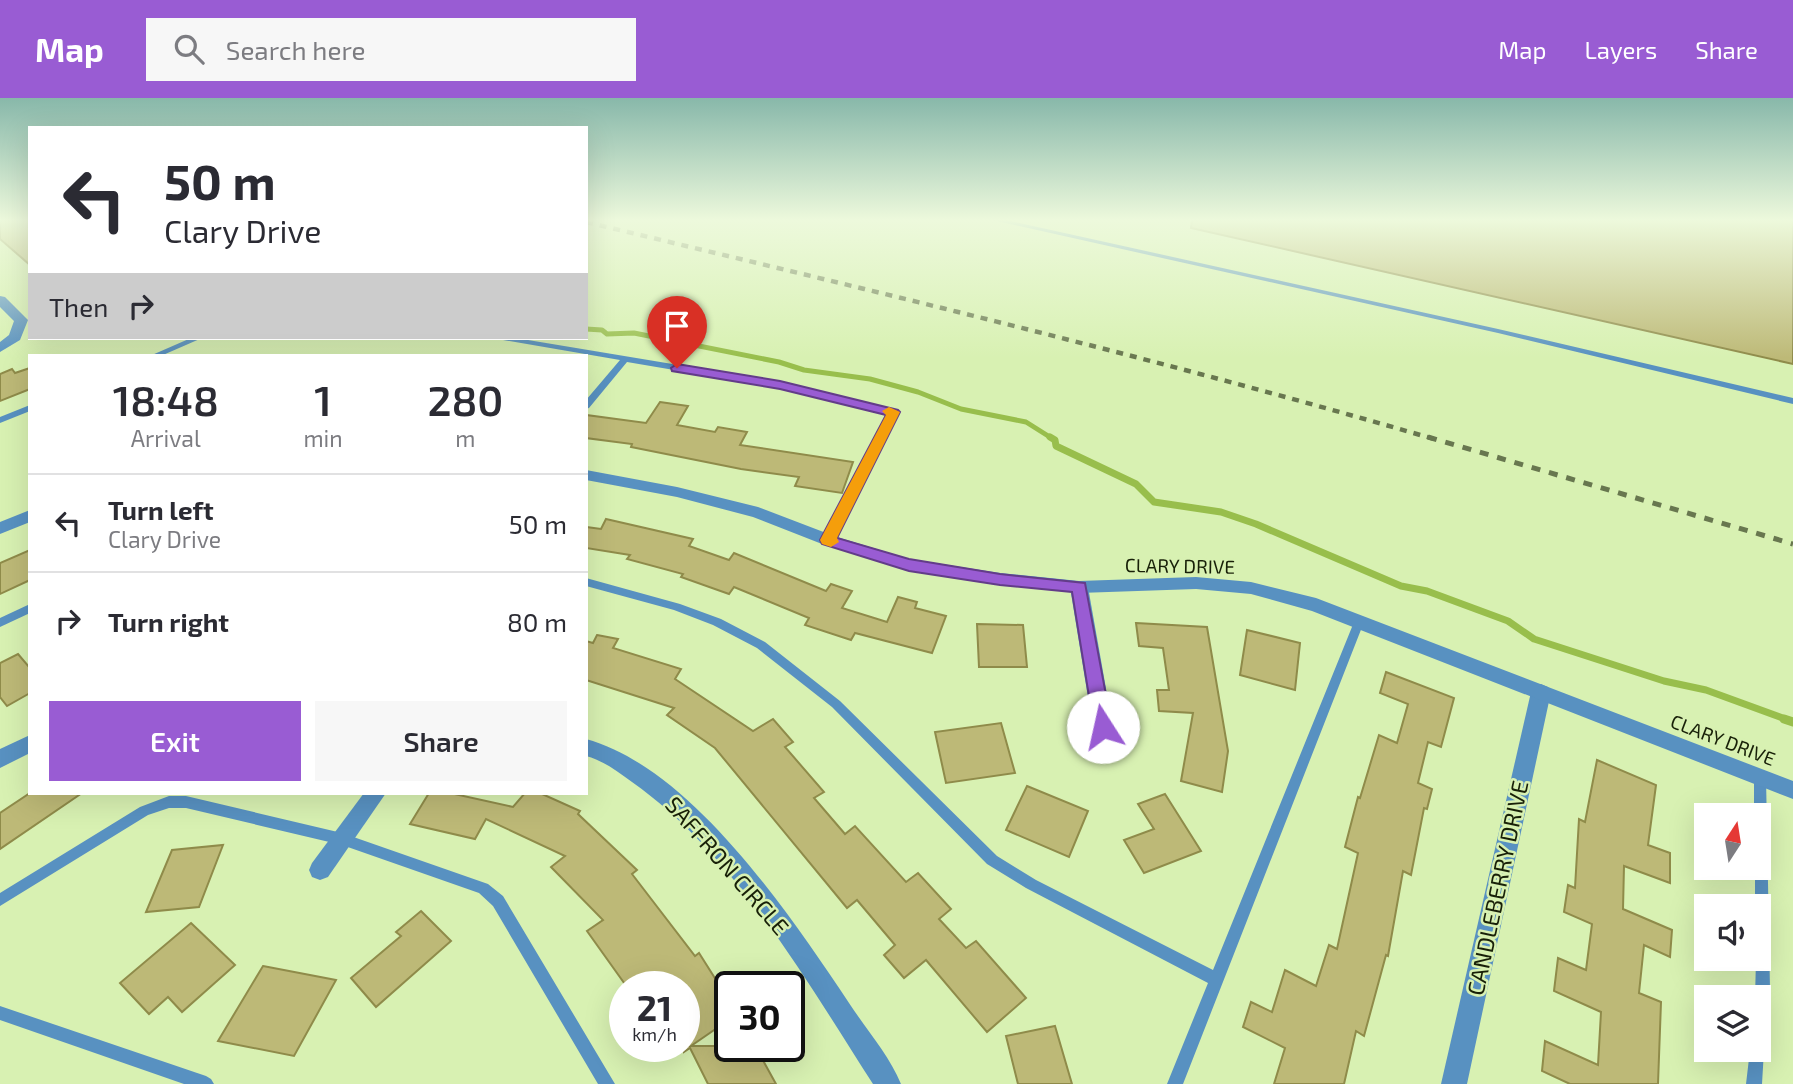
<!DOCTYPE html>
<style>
body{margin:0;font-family:"Exo 2",sans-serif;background:#f7f7f7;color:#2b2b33;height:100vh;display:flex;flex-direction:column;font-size:26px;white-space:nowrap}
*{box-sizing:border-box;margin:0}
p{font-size:23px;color:#7c7c81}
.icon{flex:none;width:38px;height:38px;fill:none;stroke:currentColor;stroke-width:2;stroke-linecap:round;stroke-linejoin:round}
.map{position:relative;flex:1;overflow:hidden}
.drawer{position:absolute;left:28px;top:256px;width:560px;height:441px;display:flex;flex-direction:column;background:#fff;border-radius:0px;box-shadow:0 7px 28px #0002}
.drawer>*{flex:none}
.hud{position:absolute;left:28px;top:28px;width:560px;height:214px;border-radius:0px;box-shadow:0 7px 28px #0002;background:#fff;color:#2b2b33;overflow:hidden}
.needle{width:46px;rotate:12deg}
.buttons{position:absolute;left:1694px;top:705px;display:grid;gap:14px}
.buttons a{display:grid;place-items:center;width:77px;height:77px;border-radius:0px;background:#fff;box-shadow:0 7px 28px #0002;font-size:35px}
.speed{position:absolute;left:609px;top:873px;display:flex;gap:14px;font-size:35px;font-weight:700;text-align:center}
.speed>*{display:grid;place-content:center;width:91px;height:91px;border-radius:50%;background:#fff;box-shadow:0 7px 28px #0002;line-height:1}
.speed small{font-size:18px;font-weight:400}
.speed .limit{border:4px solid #111;border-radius:10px;background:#fff;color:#111}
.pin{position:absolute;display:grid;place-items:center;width:60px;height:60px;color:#fff;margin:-72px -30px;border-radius:50% 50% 50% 0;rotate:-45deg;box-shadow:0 0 7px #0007}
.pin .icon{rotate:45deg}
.me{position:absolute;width:77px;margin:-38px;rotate:350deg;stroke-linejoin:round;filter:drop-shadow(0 0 5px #0008)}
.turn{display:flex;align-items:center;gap:24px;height:147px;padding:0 21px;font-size:32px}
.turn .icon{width:91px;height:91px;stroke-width:2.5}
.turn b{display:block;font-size:49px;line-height:60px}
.then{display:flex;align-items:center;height:66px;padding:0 21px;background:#0003;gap:14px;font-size:26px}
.eta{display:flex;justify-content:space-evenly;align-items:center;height:119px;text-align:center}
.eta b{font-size:42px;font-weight:600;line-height:49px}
.cta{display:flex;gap:14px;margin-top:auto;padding:14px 21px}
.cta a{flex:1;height:80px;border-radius:0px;background:#995cd3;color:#fff;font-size:28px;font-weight:600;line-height:80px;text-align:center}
.cta a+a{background:#f7f7f7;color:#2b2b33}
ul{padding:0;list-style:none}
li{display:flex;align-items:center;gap:21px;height:98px;padding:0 21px;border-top:2px solid #e1e1e2}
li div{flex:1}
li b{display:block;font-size:26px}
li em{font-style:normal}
header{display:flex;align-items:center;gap:42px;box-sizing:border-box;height:98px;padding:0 35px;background:#995cd3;color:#fff}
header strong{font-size:33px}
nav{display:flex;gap:38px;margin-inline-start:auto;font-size:24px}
.search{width:490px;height:63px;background:#f7f7f7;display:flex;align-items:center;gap:18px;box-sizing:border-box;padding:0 24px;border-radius:0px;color:#7c7c81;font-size:26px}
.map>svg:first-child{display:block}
</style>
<header>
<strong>Map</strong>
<div class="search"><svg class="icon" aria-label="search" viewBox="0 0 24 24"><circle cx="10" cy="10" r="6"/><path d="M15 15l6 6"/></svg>Search here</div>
<nav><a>Map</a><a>Layers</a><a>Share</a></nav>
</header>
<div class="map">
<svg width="1793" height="986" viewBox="0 0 1793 986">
<rect width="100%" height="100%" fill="#d8f1b2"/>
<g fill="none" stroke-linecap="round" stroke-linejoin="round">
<!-- stream-far2 -->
<polyline stroke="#98be4c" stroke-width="5" points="586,231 602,232 607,236 634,235 779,264 804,272 870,281 918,294 961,311 1026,324 1053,341"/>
<!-- stream-far1 -->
<polyline stroke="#98be4c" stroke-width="7" points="1050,339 1055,342 1056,348 1136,386 1154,404 1221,414 1256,426 1401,488 1427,493 1508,523 1534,541 1664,583 1706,592 1788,622"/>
<!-- stream -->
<polyline stroke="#98be4c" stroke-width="9" points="1784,621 1793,624"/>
</g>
<!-- building -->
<g fill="#bdb977" stroke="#8f8b4a" stroke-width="2">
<polygon points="0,122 30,122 30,167 0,141"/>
<polygon points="1192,122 1793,122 1793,266 1191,130"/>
<polygon points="30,270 30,291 0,303 0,276 12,271 15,275"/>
<polygon points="660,304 688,308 677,327 715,334 718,329 747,334 740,347 853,364 842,395 795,388 799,379 741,371 631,349 632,346 586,340 586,317 646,325"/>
<polygon points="606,421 693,441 689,448 729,462 734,455 826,493 831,486 852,493 842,510 887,524 898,499 917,504 915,510 946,518 932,555 855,535 851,542 805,527 809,520 734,489 729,496 681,479 683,476 627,461 630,457 586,450 586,429 601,431"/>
<polygon points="30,452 30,482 0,496 0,465"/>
<polygon points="1136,525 1207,529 1228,653 1222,694 1181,683 1193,615 1159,613 1157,592 1169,592 1163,550 1139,548"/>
<polygon points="977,526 1023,527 1027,569 979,569"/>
<polygon points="1247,532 1300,545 1295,592 1240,577"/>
<polygon points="597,537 618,541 613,550 681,571 675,581 753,633 773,621 793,644 785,649 824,694 814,700 845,736 855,728 906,784 918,775 951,811 939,821 966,850 976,843 1026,900 987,934 926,862 904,880 884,857 895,847 857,802 847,810 715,650 667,617 674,610 586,582 586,543 593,545"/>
<polygon points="18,556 30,570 30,595 7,608 0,599 0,565"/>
<polygon points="1386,574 1454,600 1441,649 1428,644 1418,685 1432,691 1427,711 1424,710 1411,777 1403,773 1388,858 1386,857 1364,938 1356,933 1344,986 1274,986 1285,950 1243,929 1251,904 1272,914 1285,872 1316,888 1329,847 1337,851 1358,755 1345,749 1358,699 1360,700 1379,637 1397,645 1408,606 1380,595"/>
<polygon points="1001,625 1015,675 946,685 935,634"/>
<polygon points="1597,662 1656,687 1648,747 1670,755 1670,785 1624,768 1623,811 1672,832 1670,859 1644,847 1639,895 1661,904 1658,986 1570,986 1542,973 1545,943 1598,967 1601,914 1554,893 1558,860 1586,872 1592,826 1564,814 1568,787 1575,790 1579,721 1585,724"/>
<polygon points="1027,688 1088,713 1069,759 1006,732"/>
<polygon points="30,695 82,695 0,751 0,715"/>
<polygon points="429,695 450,695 513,709 525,695 540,695 580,713 578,716 637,772 632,776 695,858 699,855 730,904 730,921 691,948 755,948 776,986 708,986 690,950 684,954 684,889 627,889 587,833 603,822 551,769 565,758 486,721 475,741 410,726"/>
<polygon points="1165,696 1201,753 1144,775 1124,742 1154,731 1138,706"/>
<polygon points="223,747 199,809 146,814 172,752"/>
<polygon points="421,813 451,843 376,909 351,880 401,838 396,834"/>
<polygon points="191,825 235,867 182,914 168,899 149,916 120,885"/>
<polygon points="263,868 336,882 294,958 218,943"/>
<polygon points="1055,928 1072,986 1018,986 1006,938"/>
</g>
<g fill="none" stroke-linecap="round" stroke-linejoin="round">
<!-- service -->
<g fill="#5891c1" fill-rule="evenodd">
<polygon points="992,122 1006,122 1498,231 1793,300 1793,306 1498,235"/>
<polygon points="191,240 202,240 163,257 152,257"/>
<polygon points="499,240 516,240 781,284 894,311 898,314 833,442 828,446 823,442 889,315 781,290 627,264 589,310 586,311 586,302 620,262 503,242"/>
<polygon points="30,307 30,313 0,325 0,319"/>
<polygon points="586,480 680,506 721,521 765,544 840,603 997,758 1036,782 1213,872 1354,524 1355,521 1363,521 1364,524 1183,986 1167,986 1208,885 1026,790 987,766 832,609 757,550 713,527 674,512 586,488"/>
<polygon points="30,506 30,515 0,529 0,520"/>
<polygon points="1760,674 1764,675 1766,679 1770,891 1766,935 1764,940 1759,942 1759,900 1755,900 1756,861 1759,861 1759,808 1755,808 1755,770 1759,770 1759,718 1754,718 1754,679 1756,675"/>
<polygon points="169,698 186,698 342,735 488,786 503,798 615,986 598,986 493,808 479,795 342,747 186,710 169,710 148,717 0,808 0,795 140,709"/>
<polygon points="0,908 206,978 211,981 214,986 184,986 0,922"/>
<polygon points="1759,945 1762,947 1764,952 1762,986 1746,986 1750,952 1759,952"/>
</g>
<!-- minor -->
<g fill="#5891c1" fill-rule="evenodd">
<polygon points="0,198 5,199 28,222 20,242 0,254 0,244 9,237 14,223 0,209"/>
<polygon points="1079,483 1085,484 1088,489 1113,630 1110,636 1103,638 1096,636 1093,630 1070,489 1073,484"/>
<polygon points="1541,586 1548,589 1551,594 1467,986 1441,986 1531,594 1534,589"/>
<polygon points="30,637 30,655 0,670 0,651"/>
<path d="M586 641C692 670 790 817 849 905 866 931 889 957 901 986H873C806 882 734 756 632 684 617 673 604 663 586 658Z"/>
<polygon points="364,695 386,695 328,779 320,782 312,779 309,772 312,765"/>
</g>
<!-- tertiary -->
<g fill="#5891c1" fill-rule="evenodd">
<polygon points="586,372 677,389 758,409 834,438 909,461 1000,475 1079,483 1196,479 1251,484 1316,500 1793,683 1793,701 1312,513 1251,496 1196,491 1079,495 1000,487 909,473 822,446 753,419 677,399 586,382"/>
<polygon points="30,412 30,424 0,436 0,424"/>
</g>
<!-- rail-far1 -->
<path stroke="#68774f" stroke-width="4.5" stroke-dasharray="7 7" stroke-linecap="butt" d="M586 124C870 192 1153 259 1434 341"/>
<!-- rail -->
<polyline stroke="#68774f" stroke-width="5" stroke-dasharray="9 9" stroke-linecap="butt" points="1428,339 1793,446"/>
</g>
<!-- sky -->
<linearGradient id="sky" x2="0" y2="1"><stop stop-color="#88b8aa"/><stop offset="0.47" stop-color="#edf9dc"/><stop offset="1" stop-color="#edf9dc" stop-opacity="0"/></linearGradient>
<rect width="1793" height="260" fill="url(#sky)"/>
<!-- route -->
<polygon fill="#995cd3" stroke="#633c89" stroke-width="2" points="677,266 780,283 898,312 900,314 837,440 909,461 1000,476 1085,485 1112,629 1109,635 1103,637 1097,635 1094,629 1072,494 1000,487 909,473 822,446 820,442 886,317 780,291 672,273 671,270"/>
<!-- slow -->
<polygon fill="#f59e0b" points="889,309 900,314 837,440 839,444 831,449 822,446 820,442 886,317 882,313"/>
<g text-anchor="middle" stroke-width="5" stroke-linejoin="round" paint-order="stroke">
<!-- street labels -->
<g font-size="19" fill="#182008" stroke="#d8f1b2">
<text transform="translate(1180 468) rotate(1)" y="7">CLARY DRIVE</text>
<text transform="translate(1723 642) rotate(21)" y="7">CLARY DRIVE</text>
</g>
<!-- near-street labels -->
<g font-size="23" fill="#182008" stroke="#d8f1b2">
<text transform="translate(727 768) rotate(49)" y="8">SAFFRON CIRCLE</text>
<text transform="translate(1498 790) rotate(-78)" y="8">CANDLEBERRY DRIVE</text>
</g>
</g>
</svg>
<div class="buttons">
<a><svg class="needle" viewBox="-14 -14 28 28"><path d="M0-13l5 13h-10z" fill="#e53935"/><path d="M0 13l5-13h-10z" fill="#7c7c81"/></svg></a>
<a><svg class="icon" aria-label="sound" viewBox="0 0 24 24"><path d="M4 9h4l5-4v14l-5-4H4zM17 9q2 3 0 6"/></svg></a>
<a><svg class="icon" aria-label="layers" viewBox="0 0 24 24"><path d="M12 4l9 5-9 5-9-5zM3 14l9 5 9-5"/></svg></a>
</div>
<div class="speed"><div>21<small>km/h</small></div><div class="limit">30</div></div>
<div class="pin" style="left:677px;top:270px;background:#d93025"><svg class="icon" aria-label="arrive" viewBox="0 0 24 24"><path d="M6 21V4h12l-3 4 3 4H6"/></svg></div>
<svg class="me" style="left:1103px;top:629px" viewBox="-20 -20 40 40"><circle r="19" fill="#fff"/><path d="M0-13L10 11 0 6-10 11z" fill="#995cd3"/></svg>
<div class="hud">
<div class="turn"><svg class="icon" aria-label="left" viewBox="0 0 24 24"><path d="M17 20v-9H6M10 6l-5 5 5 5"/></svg><div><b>50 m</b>Clary Drive</div></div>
<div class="then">Then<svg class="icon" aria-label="right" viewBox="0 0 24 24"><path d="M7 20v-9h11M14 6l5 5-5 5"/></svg></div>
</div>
<section class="drawer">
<div class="eta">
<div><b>18:48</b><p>Arrival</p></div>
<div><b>1</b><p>min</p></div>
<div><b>280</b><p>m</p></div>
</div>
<ul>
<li><svg class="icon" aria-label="left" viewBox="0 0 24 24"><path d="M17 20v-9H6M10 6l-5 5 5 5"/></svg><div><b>Turn left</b><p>Clary Drive</p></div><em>50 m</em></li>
<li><svg class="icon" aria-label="right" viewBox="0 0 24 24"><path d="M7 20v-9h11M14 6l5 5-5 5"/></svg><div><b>Turn right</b></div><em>80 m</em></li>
</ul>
<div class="cta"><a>Exit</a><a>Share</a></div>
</section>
</div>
